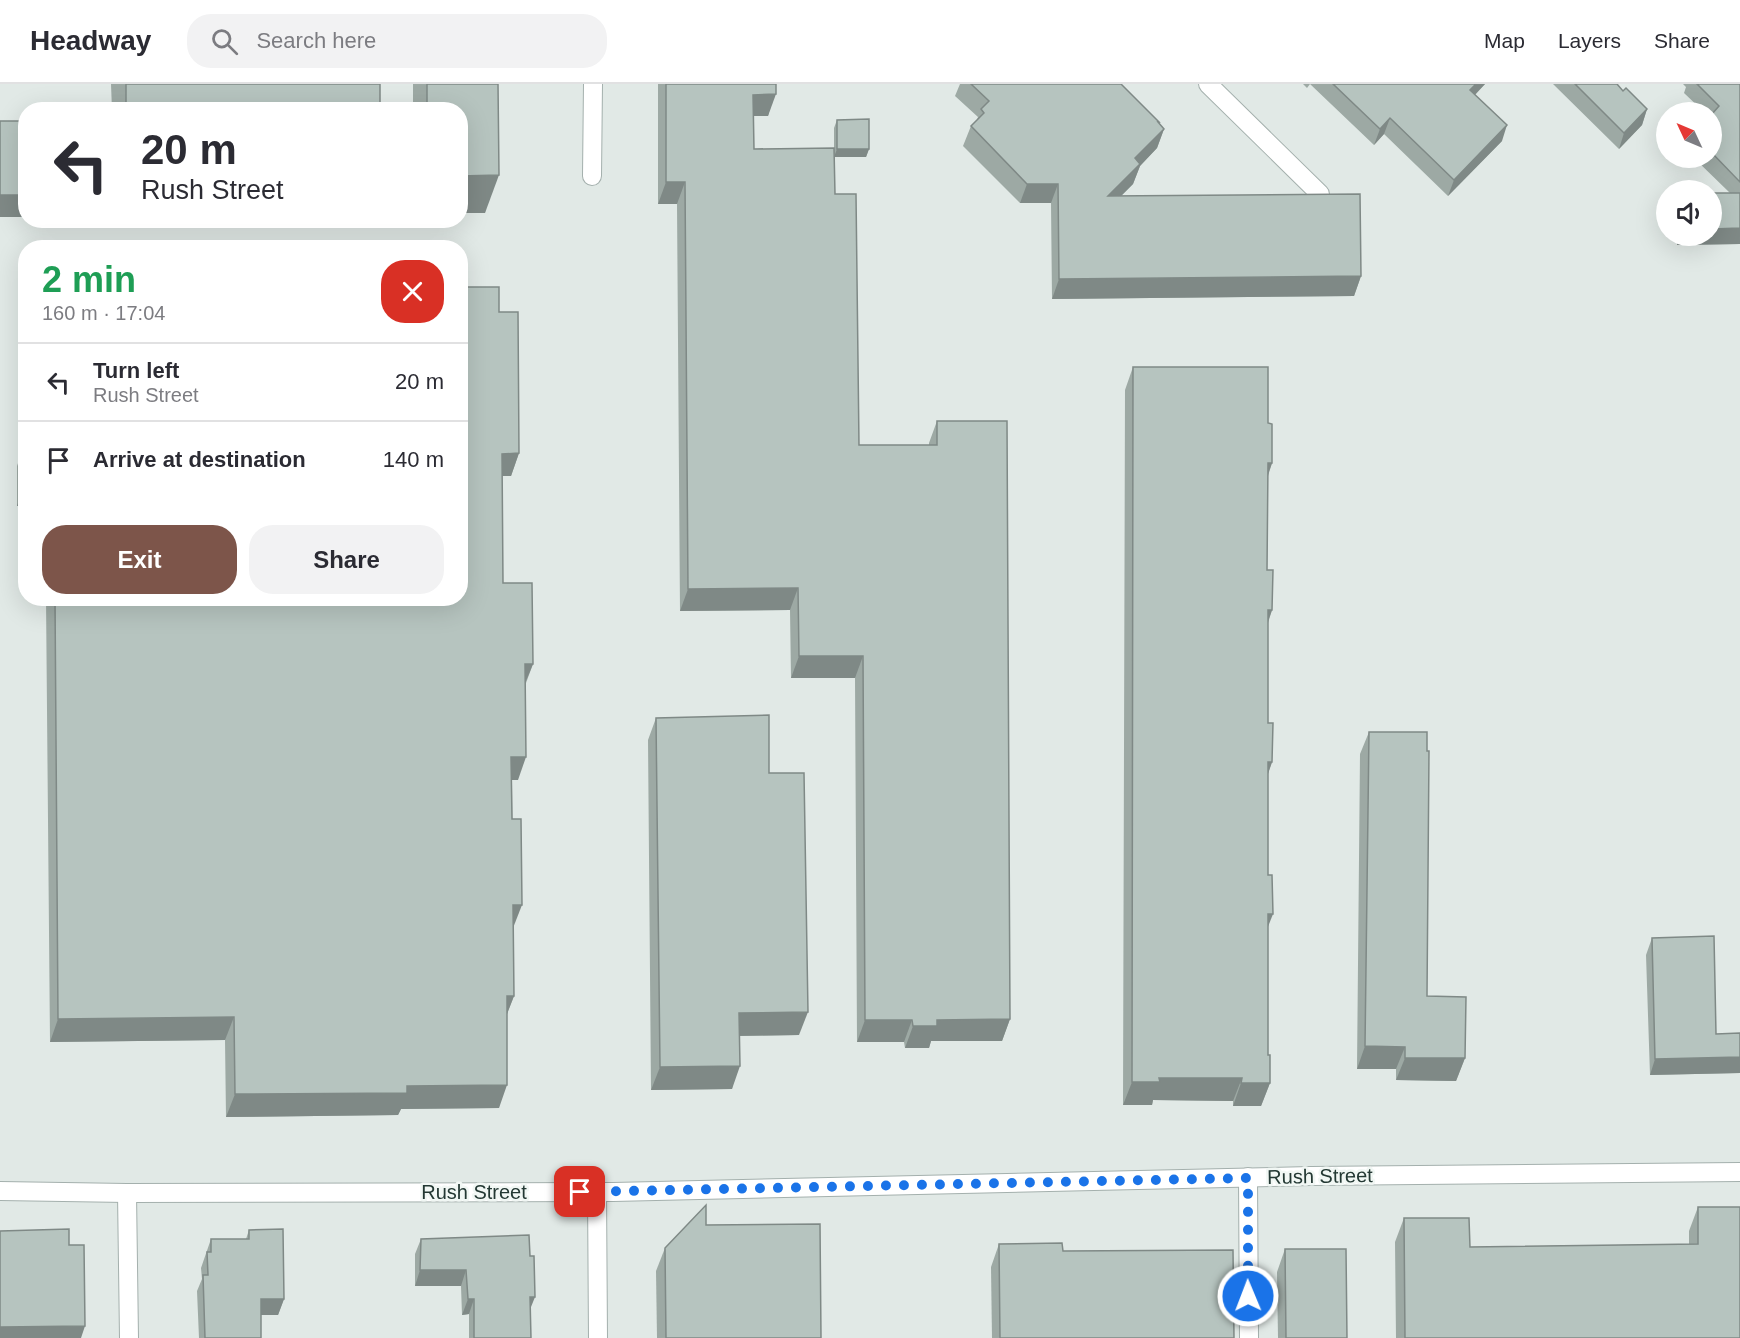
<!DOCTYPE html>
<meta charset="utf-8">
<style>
body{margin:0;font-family:Helvetica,sans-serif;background:#f2f2f3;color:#2b2b33;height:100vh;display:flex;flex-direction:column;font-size:22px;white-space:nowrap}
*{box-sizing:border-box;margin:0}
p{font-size:20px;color:#7c7c81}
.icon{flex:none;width:33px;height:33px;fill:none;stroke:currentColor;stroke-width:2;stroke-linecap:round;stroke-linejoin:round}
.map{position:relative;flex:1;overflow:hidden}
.panel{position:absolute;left:18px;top:156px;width:450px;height:366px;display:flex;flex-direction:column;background:#fff;border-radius:24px;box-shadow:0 6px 24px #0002}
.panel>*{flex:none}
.hud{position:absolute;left:18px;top:18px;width:450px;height:126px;border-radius:24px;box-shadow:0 6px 24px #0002;background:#fff;color:#2b2b33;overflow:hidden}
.needle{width:39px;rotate:314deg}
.buttons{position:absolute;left:1656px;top:18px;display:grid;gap:12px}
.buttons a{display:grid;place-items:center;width:66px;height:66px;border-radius:50%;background:#fff;box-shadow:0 6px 24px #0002;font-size:30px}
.pin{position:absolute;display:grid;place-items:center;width:51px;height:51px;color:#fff;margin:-26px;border-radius:12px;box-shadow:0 3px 9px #0006}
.me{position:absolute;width:66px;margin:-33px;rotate:359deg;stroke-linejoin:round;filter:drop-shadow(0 0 4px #0008)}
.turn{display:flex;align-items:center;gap:21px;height:126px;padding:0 24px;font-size:27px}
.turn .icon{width:78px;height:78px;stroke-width:2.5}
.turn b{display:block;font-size:42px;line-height:51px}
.round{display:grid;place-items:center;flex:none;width:63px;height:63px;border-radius:24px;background:#f2f2f3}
.summary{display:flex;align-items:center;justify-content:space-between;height:102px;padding:0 24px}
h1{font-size:36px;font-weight:600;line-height:45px;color:#1e9e55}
.primary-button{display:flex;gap:12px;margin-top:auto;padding:12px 24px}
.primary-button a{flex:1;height:69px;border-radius:24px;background:#7d554a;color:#fff;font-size:24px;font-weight:600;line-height:69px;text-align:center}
.primary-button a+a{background:#f2f2f3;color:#2b2b33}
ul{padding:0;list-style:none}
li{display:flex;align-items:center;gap:18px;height:78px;padding:0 24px;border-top:2px solid #e1e1e2}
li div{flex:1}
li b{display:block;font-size:22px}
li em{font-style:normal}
header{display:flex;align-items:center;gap:36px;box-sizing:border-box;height:84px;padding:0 30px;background:#fff;border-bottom:2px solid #e1e1e2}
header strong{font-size:28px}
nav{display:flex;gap:33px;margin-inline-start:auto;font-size:21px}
.search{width:420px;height:54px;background:#f2f2f3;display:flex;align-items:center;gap:15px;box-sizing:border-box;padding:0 21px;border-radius:24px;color:#7c7c81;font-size:22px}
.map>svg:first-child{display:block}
</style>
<header>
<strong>Headway</strong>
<div class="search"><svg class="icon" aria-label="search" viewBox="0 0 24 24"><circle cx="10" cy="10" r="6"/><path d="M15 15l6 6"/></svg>Search here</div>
<nav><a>Map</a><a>Layers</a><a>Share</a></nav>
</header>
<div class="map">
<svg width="1740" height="1254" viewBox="0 0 1740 1254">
<rect width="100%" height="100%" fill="#e1e9e6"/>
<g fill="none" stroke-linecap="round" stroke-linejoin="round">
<!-- minor casing -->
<g stroke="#a4b0ad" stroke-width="20">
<g id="minor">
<polyline points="1208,0 1320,110"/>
<polyline points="592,92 593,0"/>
<polyline points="1248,1093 1249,1254"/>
<polyline points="0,1107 127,1109 613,1108 1311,1092 1740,1088"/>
<polyline points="597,1108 598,1254"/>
<polyline points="127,1109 129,1254"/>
</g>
</g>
<!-- minor -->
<use href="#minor" stroke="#fff" stroke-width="18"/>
</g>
<!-- wall -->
<g fill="#9da9a4">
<polygon points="111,0 380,0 380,26 112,26"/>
<polygon points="413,0 498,0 485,129 460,26 413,26"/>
<polygon points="658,0 776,0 768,32 753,32 754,65 834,64 834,44 837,36 869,65 866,73 835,73 835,110 859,361 929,361 929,359 937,337 1010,935 1002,957 931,957 929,964 905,964 904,958 857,958 855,594 791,594 790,526 680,527 677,120 658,120"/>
<polygon points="960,0 1121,0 1159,38 1158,39 1164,45 1157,64 1140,82 1133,100 1121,112 1361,192 1354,212 1052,215 1051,119 1020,119 963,62 971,42 977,36 978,33 955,12"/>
<polygon points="1303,0 1485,0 1475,11 1502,57 1448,112 1384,50 1374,61 1310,0 1307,4"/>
<polygon points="1553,0 1617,0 1623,7 1647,25 1642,41 1619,65"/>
<polygon points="1683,0 1740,0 1740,160 1677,161 1677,152 1712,152 1730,109 1694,74 1712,74 1712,28 1704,28 1684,9 1686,3"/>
<polygon points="499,228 519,369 511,392 502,392 503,499 533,580 526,599 518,696 512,696 514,912 507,930 499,1024 401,1025 398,1031 226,1033 225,956 50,958 46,514 460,514"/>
<polygon points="1133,283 1268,339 1272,379 1268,392 1267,486 1272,526 1268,539 1268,639 1272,678 1268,690 1268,971 1270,999 1261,1022 1233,1022 1233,1017 1153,1016 1152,1021 1123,1021 1125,306"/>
<polygon points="25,359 26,421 17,422 17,382"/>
<polygon points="656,634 769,689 799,951 740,952 732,1005 651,1006 648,656"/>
<polygon points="1369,648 1427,912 1465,974 1456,997 1396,996 1396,985 1357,985 1360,670"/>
<polygon points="1652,854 1716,950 1740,949 1740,989 1650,991 1646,871"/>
<polygon points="1698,1123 1740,1254 1396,1254 1395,1158 1404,1134 1470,1163 1689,1160 1689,1147"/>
<polygon points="706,1141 821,1254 657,1254 656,1187 665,1164"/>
<polygon points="249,1146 284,1215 278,1231 261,1231 261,1254 199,1254 197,1207 202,1195 201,1184 211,1155 246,1155"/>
<polygon points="421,1155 530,1226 531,1254 469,1254 469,1230 462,1231 461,1202 415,1202 415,1170"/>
<polygon points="999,1160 1063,1167 1234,1254 992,1254 991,1183"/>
<polygon points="1285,1165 1347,1254 1278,1254 1277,1188"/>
</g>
<!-- shaded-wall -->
<g fill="#7f8986">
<polygon points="1476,0 1485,0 1464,22 1470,6"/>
<polygon points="776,10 768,32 745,32 753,11"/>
<polygon points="1647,25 1642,41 1619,65 1624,49"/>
<polygon points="1390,34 1384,50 1374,61 1380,45"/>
<polygon points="1158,38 1159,38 1152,57 1164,45 1157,64 1140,82 1133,100 1101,132 1108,112 1135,74"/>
<polygon points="1507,41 1502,57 1448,112 1454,96"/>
<polygon points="837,65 869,65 866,73 834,73"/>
<polygon points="499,91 485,129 460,129 460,92"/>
<polygon points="666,98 685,98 677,120 658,120"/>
<polygon points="1027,100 1058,100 1051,119 1020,119"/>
<rect x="0" y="111" width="26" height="22"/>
<polygon points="1740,144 1740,160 1677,161 1680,152 1712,152 1712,145"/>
<polygon points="1361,192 1354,212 1052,215 1059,195"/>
<polygon points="519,369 511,392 494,392 502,370"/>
<polygon points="1268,379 1272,379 1264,402"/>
<polygon points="25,399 26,421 17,422"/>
<polygon points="798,504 790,526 680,527 688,505"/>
<polygon points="1268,526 1272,526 1264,549"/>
<polygon points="799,572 863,572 855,594 791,594"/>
<polygon points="525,580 533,580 524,602"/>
<polygon points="511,673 526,673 518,696 503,696"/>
<polygon points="1268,678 1272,678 1264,701"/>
<polygon points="513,821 522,821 513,844"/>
<polygon points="1268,830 1273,830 1264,853"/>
<polygon points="507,912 514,912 505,935"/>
<polygon points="808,928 799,951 731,952 739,929"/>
<polygon points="234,933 225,956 50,958 58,935"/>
<polygon points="1010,935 1002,957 931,957 929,964 905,964 913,942 937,936"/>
<polygon points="865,936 912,936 904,958 857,958"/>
<polygon points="1365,962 1405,963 1396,985 1357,985"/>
<polygon points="1740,973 1740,989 1650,991 1655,975"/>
<polygon points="1405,974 1465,974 1456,997 1396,996"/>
<polygon points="740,982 732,1005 651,1006 660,983"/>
<polygon points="1159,994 1242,994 1233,1017 1153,1016 1152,1021 1123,1021 1132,998"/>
<polygon points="1241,999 1270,999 1261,1022 1233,1022"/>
<polygon points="507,1001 499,1024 401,1025 398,1031 226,1033 235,1010 407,1002"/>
<polygon points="420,1186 466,1186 461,1202 415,1202"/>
<polygon points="530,1213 535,1213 529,1228"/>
<polygon points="261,1215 284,1215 278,1231 255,1231"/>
<polygon points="468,1215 474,1215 469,1230 462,1231"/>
<polygon points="85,1242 81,1254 0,1254 0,1243"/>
</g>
<!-- building -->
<g fill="#b6c4bf" stroke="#7f8986" stroke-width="1.5">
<rect x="126" y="0" width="254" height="26"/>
<polygon points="427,0 498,0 499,91 460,92 460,26 427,26"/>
<polygon points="666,0 776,0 776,10 753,11 754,65 834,64 835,110 856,110 859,361 937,361 937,337 1007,337 1010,935 937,936 937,942 913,942 912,936 865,936 863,572 799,572 798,504 688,505 685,98 666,98"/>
<polygon points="971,0 1121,0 1159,38 1158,38 1164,45 1135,74 1140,80 1108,112 1360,110 1361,192 1059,195 1058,100 1027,100 971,42 984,29 981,25 989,17"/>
<polygon points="1333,0 1476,0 1470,6 1507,41 1454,96 1390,34 1380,45"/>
<polygon points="1575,0 1617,0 1623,7 1626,4 1647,25 1624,49"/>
<polygon points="1697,0 1740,0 1740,98 1712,69 1712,30 1719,22"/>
<polygon points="869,35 869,65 837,65 837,36"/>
<rect x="0" y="37" width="26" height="74"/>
<polygon points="1712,109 1740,109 1740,144 1712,145"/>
<polygon points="460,203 499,203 499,228 518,228 519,369 502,370 503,499 532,499 533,580 525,580 526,673 511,673 512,735 521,735 522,821 513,821 514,912 507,912 507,1001 407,1002 407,1009 235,1010 234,933 58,935 55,514 460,514"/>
<polygon points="1133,283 1268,283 1268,339 1272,340 1272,379 1268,379 1267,486 1273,486 1272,526 1268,526 1268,639 1273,639 1272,678 1268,678 1268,791 1272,791 1273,830 1268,830 1268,971 1270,971 1270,999 1241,999 1242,994 1159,994 1160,998 1132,998"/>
<rect x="25" y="359" width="1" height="40"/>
<polygon points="769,631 769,689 804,689 808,928 739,929 740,982 660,983 656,634"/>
<polygon points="1369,648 1427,648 1427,667 1429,667 1427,912 1466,913 1465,974 1405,974 1405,963 1365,962"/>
<polygon points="1714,852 1716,950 1740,949 1740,973 1655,975 1652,854"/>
<polygon points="706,1121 706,1141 820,1140 821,1254 666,1254 665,1164"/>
<polygon points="1698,1123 1740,1123 1740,1254 1405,1254 1404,1134 1469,1134 1470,1163 1698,1160"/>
<polygon points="69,1145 69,1161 84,1161 85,1242 0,1243 0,1147"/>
<polygon points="283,1145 284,1215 261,1215 261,1254 205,1254 203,1191 208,1191 207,1168 211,1168 211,1155 249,1155 249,1146"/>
<polygon points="529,1151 530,1172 534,1172 535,1213 530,1213 531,1254 474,1254 474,1215 468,1215 466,1186 420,1186 421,1155"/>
<polygon points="1062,1159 1063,1167 1233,1166 1234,1254 1000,1254 999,1160"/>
<polygon points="1285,1165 1346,1165 1347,1254 1286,1254"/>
</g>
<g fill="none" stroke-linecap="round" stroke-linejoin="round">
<!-- route -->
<polyline stroke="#1a73e8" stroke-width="10" stroke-dasharray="0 18" points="580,1108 1248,1094 1248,1212"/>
</g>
<g text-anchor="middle" stroke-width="5" stroke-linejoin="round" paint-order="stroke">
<!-- street labels -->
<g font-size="20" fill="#233833" stroke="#f1f7f4">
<text transform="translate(1320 1092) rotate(-1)" y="7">Rush Street</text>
<text x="474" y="1115">Rush Street</text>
</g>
</g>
</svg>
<div class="buttons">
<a><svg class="needle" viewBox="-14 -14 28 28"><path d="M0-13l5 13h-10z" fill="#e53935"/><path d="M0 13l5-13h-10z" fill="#7c7c81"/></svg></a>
<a><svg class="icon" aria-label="sound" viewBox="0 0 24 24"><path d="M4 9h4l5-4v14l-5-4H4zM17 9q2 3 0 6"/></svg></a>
</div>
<div class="pin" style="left:580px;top:1108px;background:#d93025"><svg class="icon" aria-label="arrive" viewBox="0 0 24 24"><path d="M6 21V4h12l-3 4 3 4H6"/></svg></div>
<svg class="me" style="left:1248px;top:1212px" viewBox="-20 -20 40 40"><circle r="17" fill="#1a73e8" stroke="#fff" stroke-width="3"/><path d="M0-11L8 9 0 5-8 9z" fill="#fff"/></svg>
<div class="hud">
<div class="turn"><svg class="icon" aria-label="left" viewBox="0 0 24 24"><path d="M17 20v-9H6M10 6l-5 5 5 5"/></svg><div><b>20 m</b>Rush Street</div></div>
</div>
<section class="panel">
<div class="summary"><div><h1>2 min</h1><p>160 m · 17:04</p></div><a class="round" style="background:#d93025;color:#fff"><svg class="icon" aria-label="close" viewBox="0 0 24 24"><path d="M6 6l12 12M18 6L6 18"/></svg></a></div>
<ul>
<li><svg class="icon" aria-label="left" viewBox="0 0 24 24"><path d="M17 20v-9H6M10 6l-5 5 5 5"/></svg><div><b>Turn left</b><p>Rush Street</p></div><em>20 m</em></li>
<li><svg class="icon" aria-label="arrive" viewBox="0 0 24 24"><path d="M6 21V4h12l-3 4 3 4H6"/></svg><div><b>Arrive at destination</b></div><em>140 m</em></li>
</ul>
<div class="primary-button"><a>Exit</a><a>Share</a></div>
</section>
</div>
